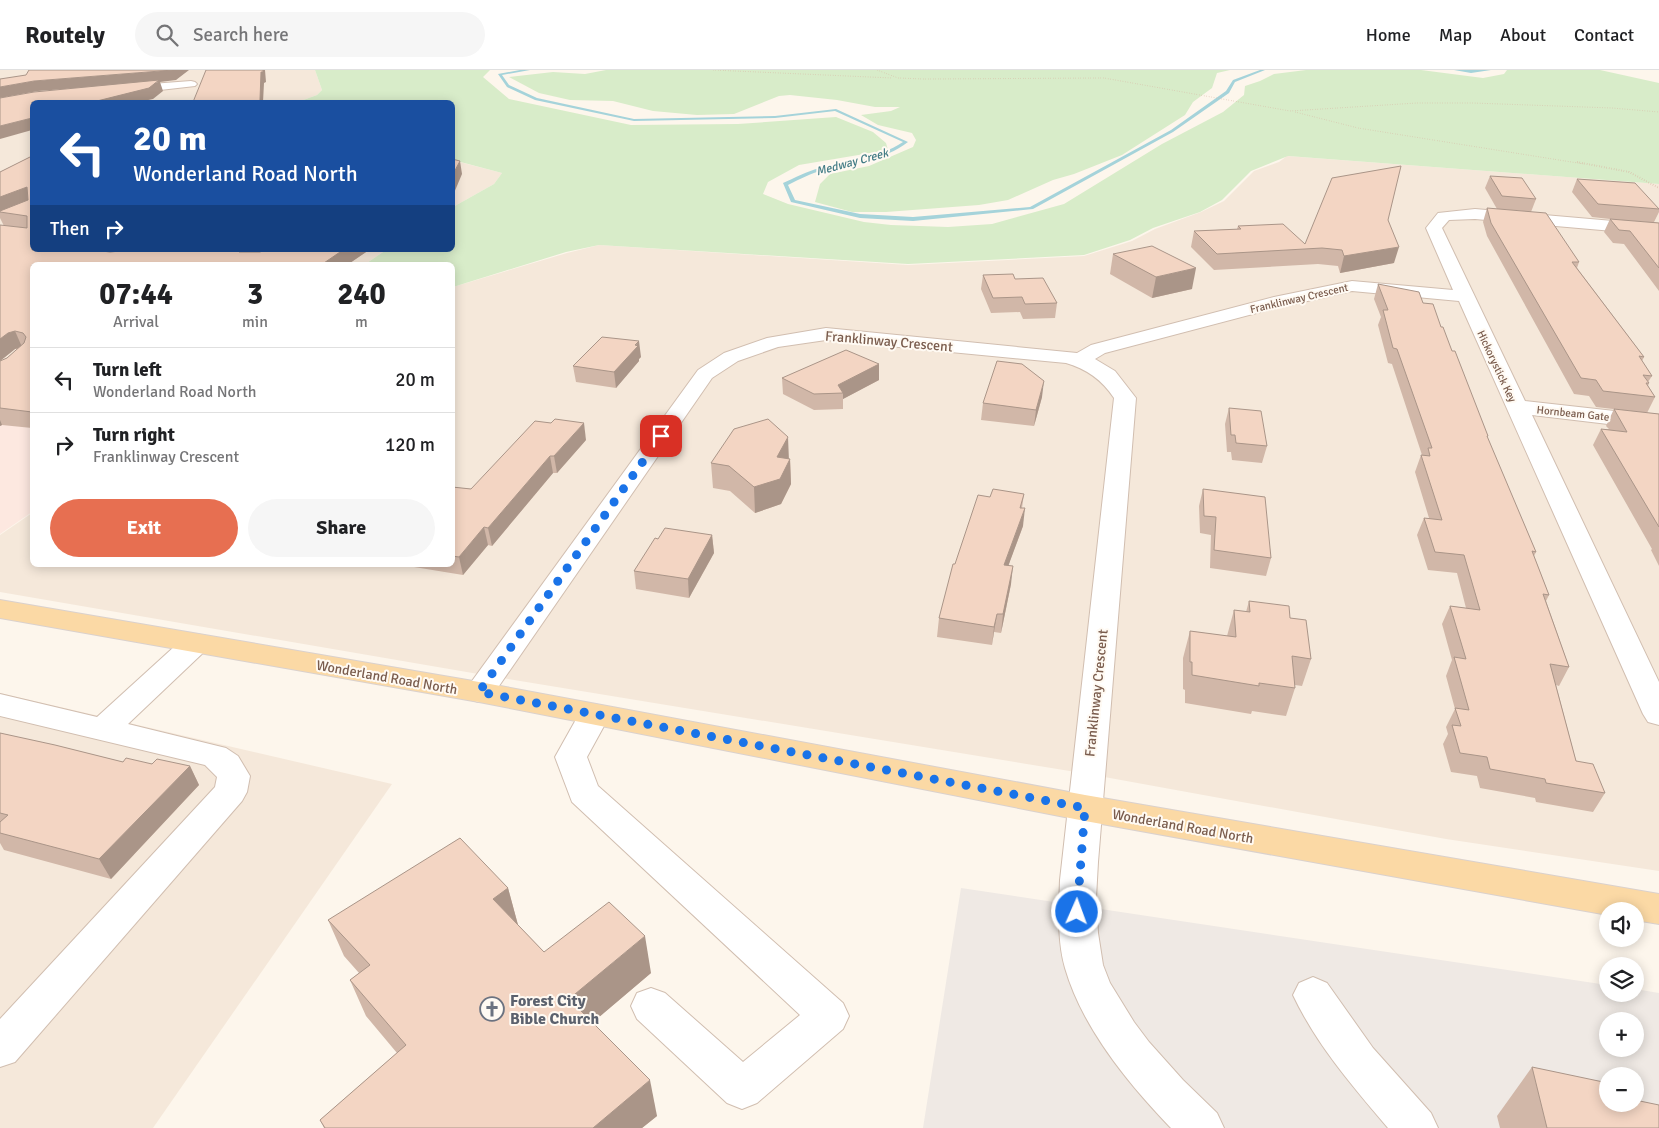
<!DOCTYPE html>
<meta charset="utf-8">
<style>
body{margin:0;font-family:Signika,sans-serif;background:#f6f6f6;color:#202124;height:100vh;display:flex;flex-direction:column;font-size:19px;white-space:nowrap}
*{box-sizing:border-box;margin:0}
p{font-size:16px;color:#757577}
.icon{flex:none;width:28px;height:28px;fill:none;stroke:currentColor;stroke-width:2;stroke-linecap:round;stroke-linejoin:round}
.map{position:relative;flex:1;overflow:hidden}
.details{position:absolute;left:30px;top:192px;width:425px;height:305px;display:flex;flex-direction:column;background:#fff;border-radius:8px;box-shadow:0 2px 12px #0003}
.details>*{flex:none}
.top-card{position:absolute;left:30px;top:30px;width:425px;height:152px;border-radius:8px;box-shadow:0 2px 12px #0003;background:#1a4fa0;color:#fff;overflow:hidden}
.tools{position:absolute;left:1599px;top:832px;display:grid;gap:10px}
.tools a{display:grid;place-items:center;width:45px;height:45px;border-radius:50%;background:#fff;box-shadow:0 2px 12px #0003;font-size:25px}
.pin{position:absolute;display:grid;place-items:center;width:42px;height:42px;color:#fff;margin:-21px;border-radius:10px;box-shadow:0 2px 8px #0006}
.me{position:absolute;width:55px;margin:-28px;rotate:2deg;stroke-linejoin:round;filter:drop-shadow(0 0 4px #0008)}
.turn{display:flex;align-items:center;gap:18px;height:105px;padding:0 20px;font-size:22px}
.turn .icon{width:65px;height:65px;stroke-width:2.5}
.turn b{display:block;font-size:35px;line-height:42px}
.then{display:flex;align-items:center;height:48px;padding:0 20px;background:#0003;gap:10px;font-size:19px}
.eta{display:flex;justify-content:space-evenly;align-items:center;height:85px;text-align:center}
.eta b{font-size:30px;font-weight:700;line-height:35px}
.button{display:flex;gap:10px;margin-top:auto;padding:10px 20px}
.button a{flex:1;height:58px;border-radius:30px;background:#e76f51;color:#fff;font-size:20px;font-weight:700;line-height:58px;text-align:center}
.button a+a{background:#f6f6f6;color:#202124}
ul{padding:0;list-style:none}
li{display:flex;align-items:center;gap:15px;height:65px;padding:0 20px;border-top:1px solid #e0e0e0}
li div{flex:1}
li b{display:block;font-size:19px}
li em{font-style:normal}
header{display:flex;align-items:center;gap:30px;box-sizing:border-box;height:70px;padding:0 25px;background:#fff;border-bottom:1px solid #e0e0e0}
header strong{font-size:24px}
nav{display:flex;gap:28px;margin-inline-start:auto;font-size:18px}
.search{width:350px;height:45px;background:#f6f6f6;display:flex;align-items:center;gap:12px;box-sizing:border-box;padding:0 18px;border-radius:28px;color:#757577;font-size:19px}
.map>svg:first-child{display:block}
</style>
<header>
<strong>Routely</strong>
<div class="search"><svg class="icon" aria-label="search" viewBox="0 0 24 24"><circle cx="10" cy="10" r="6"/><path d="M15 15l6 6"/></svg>Search here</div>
<nav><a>Home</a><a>Map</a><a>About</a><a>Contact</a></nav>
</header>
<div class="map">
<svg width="1659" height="1058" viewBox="0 0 1659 1058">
<rect width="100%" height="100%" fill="#fdf6ec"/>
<!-- residential -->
<g fill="#f5e8da">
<polygon points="0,0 315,0 322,20 317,25 298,32 32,32 32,180 386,180 364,195 32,195 32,305 0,318"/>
<polygon points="1287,86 1659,114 1659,801 1446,769 1088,704 490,606 0,522 0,465 32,443 32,495 452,495 453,217 567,183 599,175 908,195 1084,186 1132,171 1155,159 1201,142 1224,131 1254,101 1279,92"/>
<polygon points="452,90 502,103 494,114 453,137"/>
<polygon points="0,623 392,714 153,1058 0,1058"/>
</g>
<!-- commercial -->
<polygon fill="#fde8e0" points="32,305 32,442 0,464 0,318"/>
<!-- industrial -->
<path fill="#efe9e4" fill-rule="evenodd" d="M961 818 1607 915 1608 924H1635V919L1659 923V1058H923ZM1608 951H1635V979H1608ZM1608 1006H1635V1034H1608Z"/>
<!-- green -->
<g fill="#d8ecc9">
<polygon points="315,0 490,0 483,7 509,29 631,55 738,54 836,47 873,62 886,73 888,80 799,95 768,112 763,124 788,134 864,152 891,155 948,157 992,154 1064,134 1162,74 1223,42 1244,25 1245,16 1260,11 1274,4 1306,0 1421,0 1483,8 1504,4 1507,0 1600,0 1659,13 1659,114 1288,86 1251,101 1222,130 1200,142 1153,158 1130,170 1084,185 908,194 599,175 566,182 453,217 452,195 364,195 386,180 452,180 453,137 494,114 502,103 453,90 452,32 298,32 317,25 322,20"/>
<polygon points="606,0 1230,0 1217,3 1212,18 1193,32 1185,45 1122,85 1074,104 1053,110 1008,130 979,135 886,142 852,142 815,132 820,114 830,104 869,96 913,77 916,70 912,63 878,55 861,45 891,41 900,37 875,37 837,30 790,25 779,26 734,44 697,45 653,41 613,31 570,30 539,23 509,7 553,2 585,4"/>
</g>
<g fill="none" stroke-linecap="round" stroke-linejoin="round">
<!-- stream -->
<g fill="#a5d3da" fill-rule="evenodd">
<path d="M520 0H530L502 5 509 15 537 28 634 49 775 46 836 39 908 72C884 91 852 92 824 100 811 103 800 109 788 115L795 130 860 144 913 147 1030 137 1171 60 1226 21 1233 10 1260 0H1265L1235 12 1229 23 1173 62 1033 139 913 151 860 148 791 132 783 113C795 108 807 101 820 98 849 90 877 89 903 72L835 41 775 48 634 51 535 30 507 17 498 4Z"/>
<polygon points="1454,0 1491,0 1471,3"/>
</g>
<!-- minor casing -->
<g stroke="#d1beb0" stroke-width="2">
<g id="minor">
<polygon points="191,11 195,12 197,14 195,16 125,24 119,20 125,16"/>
<path d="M1475 139 1659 155V165L1475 149 1449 150 1442 158 1525 331 1659 346V360L1532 345 1659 612V655L1648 652 1643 644 1459 231 1352 221 1276 238 1105 283 1095 289 1115 301 1136 328 1098 792 1096 828 1098 863 1103 895 1110 913 1134 952 1149 972 1183 1010 1217 1043 1224 1058H1171L1169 1056C1127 1012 1082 957 1065 898 1057 870 1059 839 1060 810L1114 328C1102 310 1087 299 1066 293L826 270 778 277 738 291 712 308 490 629 479 632 468 629 464 622 698 300 724 283 767 268 826 258 1077 283 1091 275 1274 227 1352 211 1453 220 1426 158 1438 143Z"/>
<polygon points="196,564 206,566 210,573 206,580 128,654 226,678 238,686 250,706 247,722 242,731 15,992 0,997 0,949 215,717 217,707 205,695 0,646 0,624 97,647 186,566"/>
<polygon points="594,634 605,637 610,645 587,687 598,716 843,933 849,946 843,959 757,1033 742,1039 727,1033 637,949 631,936 637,923 651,918 665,923 743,992 800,945 572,732 555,687 583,637"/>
<path d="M1313 907 1327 913 1373 978 1431 1043 1438 1058H1388C1353 1017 1316 974 1293 925L1299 913Z"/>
</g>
</g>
<!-- major casing -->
<g stroke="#dad1cd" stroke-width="2">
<polygon id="major" points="0,530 479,612 1085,725 1659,824 1659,854 1635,850 1635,841 1608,841 1608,845 1085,751 479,632 0,548"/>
</g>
<!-- path-far1 -->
<g stroke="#d9b8a5" stroke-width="1" stroke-dasharray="0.5 2" stroke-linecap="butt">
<polyline points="713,0 892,8"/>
<polyline points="877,0 898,8 924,9 1104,8 1290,41 1417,33 1473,33 1612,38 1659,42"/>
<polyline points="1295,42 1358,58 1584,94"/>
</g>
<!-- path -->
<polyline stroke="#d9b8a5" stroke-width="2" stroke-dasharray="0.5 2" stroke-linecap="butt" points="1577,92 1629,102 1659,118"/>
<!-- minor -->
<use href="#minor" fill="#fff" fill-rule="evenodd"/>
<!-- major -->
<use href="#major" fill="#fbd9a5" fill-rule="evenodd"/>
</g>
<!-- wall -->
<g fill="#d1b7a8" fill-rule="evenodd">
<path d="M32 86V180H262L259 182H260L264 180H369L347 195H32V358L2 355 0 356V155L4 156 0 148V102ZM15 279H18L7 288 0 291Z"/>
<polygon points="1490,106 1536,129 1531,142 1497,139 1485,118"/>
<polygon points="1577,109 1659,139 1659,142 1654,152 1659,153 1659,221 1624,174 1613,173 1604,162 1610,149 1592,147 1572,122"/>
<polygon points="1487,138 1579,192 1577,198 1644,287 1642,291 1652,306 1648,312 1649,313 1648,316 1655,327 1647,343 1596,337 1589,326 1574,324 1487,166 1483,152"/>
<polygon points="1388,150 1394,193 1340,203 1338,196 1318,194 1214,200 1191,177 1194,161 1237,159 1238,156 1305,174"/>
<polygon points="1113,184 1192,219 1152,228 1110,204"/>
<polygon points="983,205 1015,209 1057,233 1055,248 1023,249 1020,242 991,243 981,219"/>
<polygon points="1378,214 1423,233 1441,257 1488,366 1487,368 1536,482 1534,486 1549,525 1546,531 1569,597 1559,616 1556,615 1576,691 1605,723 1593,742 1536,732 1535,728 1480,718 1477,706 1451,702 1443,674 1448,664 1446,657 1455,639 1446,606 1452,590 1442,554 1450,536 1466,538 1457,503 1428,500 1417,465 1424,448 1429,448 1415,402 1421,385 1422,385 1392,294 1388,293 1378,255 1381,247 1374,229"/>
<polygon points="641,287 639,289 639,291 616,318 576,312 573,296"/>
<polygon points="879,294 879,310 843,329 843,339 814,340 783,324 782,308"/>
<polygon points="1042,327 1034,356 981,350 983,333"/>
<polygon points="1229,338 1267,376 1262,393 1232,390 1231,382 1227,382 1225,354"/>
<polygon points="1614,339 1659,344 1659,496 1651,480 1652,479 1593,375 1601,359 1609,359 1606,356"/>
<polygon points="788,367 788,389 790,389 791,414 781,434 755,443 730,421 713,418 711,393"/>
<polygon points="586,370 557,403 553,403 492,476 488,475 463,505 414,497 413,495 452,495 452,417 471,419"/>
<polygon points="1203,419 1271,488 1266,506 1210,498 1211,465 1200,463 1199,436"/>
<polygon points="1024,424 1022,438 1023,456 1008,496 1011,514 1001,563 994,562 992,575 937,567 939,548 990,427"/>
<polygon points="712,465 714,483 689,528 636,519 634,501 658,469"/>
<polygon points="1249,531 1290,548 1311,589 1302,616 1295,615 1295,618 1286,646 1252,641 1251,644 1185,633 1185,620 1183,619 1183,588 1190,561 1227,566 1234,540 1246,542"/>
<polygon points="0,663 123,692 190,696 199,715 111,809 4,780 0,773"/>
<polygon points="508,818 518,855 544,882 651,903 593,952 657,1046 642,1058 324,1058 320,1050 397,983 366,946 350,910 359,903 344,886 328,850"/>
<polygon points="1532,997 1608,1034 1659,1058 1500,1058 1497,1046"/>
</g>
<!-- shaded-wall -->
<g fill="#aa9588">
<polygon points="173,0 189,0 176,10 160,12 163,21 153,29 139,32 93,32 158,12 38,21 0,28 0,17 34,11"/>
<polygon points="263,0 265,0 266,12 264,13 263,32 258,32 261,2"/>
<polygon points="32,48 32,60 0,69 0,56"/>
<polygon points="460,91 462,104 454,123 452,124 452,106"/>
<polygon points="27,117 32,129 0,142 0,127"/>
<polygon points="1399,177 1394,193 1340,203 1344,186"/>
<polygon points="103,180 131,180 108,195"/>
<polygon points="238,180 262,180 242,195"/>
<polygon points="343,180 369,180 347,195 321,195"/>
<polygon points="1196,198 1192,219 1152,228 1156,207"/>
<polygon points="15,261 22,277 15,279 0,291 0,269 8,263"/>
<polygon points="639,271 641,287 639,289 639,291 616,318 614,302"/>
<polygon points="879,294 879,310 843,329 843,323 838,315"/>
<polygon points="1044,311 1042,327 1034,356 1036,340"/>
<polygon points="0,350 2,355 0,356"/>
<polygon points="584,353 586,370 557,403 554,386"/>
<polygon points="788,367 789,391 790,389 791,414 781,434 755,443 754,417 777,387"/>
<polygon points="550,386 553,403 492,476 488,458"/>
<polygon points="1025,438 1023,456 1002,513 1004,495"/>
<polygon points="484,457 488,475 463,505 459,487"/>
<polygon points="712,465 714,483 689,528 688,509"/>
<polygon points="1013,496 1011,514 1001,563 1003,544"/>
<polygon points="997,544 994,562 992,575 994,557"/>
<polygon points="190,696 199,715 111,809 99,789"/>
<polygon points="508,818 518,855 493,829"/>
<polygon points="645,866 651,903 578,965 569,929"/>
<polygon points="650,1010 657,1046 642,1058 593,1058"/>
</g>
<!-- building -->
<g fill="#f3d5c3" stroke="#aa9588">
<polygon points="29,0 173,0 34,11 0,17 0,9 26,5"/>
<polygon points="206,0 263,0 263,2 261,2 260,30 258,32 193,32"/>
<polygon points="159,10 149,18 93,32 32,32 32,48 0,56 0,28 34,22"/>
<polygon points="32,86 32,180 103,180 102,181 110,182 130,180 238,180 239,182 260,182 264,180 343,180 321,195 32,195 32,342 0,338 0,291 7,288 24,273 26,267 23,263 15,261 8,263 0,269 0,155 27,158 27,146 0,142 0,141 28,130 27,117 0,127 0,102"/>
<polygon points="452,89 460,91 452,106"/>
<polygon points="1401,96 1388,150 1399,177 1344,186 1342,180 1322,178 1217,184 1194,161 1241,159 1238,156 1283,154 1305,174 1332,108"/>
<polygon points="1490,106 1522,108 1536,129 1502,126"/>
<polygon points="1577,109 1635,113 1659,139 1598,134"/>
<polygon points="1487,138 1546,143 1579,192 1572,192 1644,287 1639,286 1652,306 1643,305 1649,313 1646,313 1655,327 1603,321 1596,310 1581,308 1491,153"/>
<polygon points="1610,149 1659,153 1659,198 1630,161 1619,160"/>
<polygon points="1152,176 1196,198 1156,207 1113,184"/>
<polygon points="1013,204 1015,209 1043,208 1057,233 1025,234 1022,227 993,228 983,205"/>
<polygon points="1378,214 1419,222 1423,233 1433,234 1441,257 1443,257 1452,281 1455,281 1488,366 1487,366 1536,482 1532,481 1549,525 1543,524 1569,597 1550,594 1576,691 1593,694 1605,723 1546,713 1545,709 1490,699 1487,687 1460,683 1452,655 1461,656 1455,638 1469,640 1454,587 1466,589 1450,536 1480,540 1464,485 1435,482 1424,448 1442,450 1421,385 1430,386 1428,378 1432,378 1397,279 1393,278 1383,240 1388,240"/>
<polygon points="602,267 639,271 635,275 638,276 614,302 573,296"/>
<polygon points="846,280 879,294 838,315 843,323 814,324 782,308"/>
<polygon points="997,291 1022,294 1044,311 1036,340 983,333"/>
<polygon points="1229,338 1261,341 1267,376 1236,373 1235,365 1231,365"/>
<polygon points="1614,339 1659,344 1659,457 1601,359 1627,362"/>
<polygon points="555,349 584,353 554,386 550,386 488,458 484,457 459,487 452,486 452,417 471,419 535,351 551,353"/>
<polygon points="768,349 788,367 777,387 790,389 780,409 754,417 729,396 711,393 734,359"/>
<polygon points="993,419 1024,424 1020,438 1025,438 1004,495 1013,496 1003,544 997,544 994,557 939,548 953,494 955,494 978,425 990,427"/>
<polygon points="1203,419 1265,427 1271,488 1214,480 1216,447 1204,446"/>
<polygon points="665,458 712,465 688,509 634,501 655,468 658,469"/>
<polygon points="1249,531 1289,536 1290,548 1306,550 1311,589 1292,586 1295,618 1259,613 1259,616 1192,605 1192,592 1190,592 1190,561 1236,567 1234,540 1250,542"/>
<polygon points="0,663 55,675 123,692 126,688 152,694 157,689 190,696 99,789 0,763 0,752 8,745 0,743"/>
<polygon points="460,768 508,818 493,829 544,882 609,832 645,866 569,929 650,1010 593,1058 325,1058 320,1050 406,975 350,910 370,895 328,850"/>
<polygon points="1532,997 1608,1013 1608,1034 1635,1034 1635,1030 1659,1035 1659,1058 1547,1058"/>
</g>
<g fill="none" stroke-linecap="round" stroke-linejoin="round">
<!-- route -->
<polyline stroke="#1a73e8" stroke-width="9" stroke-dasharray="0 16.2" points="661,366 479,622 1085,738 1077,842"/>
</g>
<!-- icons -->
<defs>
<g id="church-ring" transform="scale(1.25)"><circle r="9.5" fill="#fffaf3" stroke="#6b7280" stroke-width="1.5"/><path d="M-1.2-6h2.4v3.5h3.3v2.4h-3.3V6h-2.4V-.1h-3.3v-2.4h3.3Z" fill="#6b7280"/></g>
</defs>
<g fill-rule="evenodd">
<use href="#church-ring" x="492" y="939"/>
</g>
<g text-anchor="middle" stroke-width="4" stroke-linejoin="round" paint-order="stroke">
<!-- far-street labels -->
<g font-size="11" fill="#7a5c4d" stroke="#fffaf3">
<text transform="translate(1299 228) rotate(-13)" y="4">Franklinway Crescent</text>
<text transform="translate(1497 296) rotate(65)" y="4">Hickorystick Key</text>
<text transform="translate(1573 343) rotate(6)" y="4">Hornbeam Gate</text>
</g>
<!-- far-water labels -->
<g font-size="12" font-style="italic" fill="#437c86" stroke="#fffaf3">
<text transform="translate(852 92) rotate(-15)" y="4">Medway Creek</text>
</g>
<!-- street labels -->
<g font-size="14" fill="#7a5c4d" stroke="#fffaf3">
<text transform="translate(889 271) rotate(5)" y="5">Franklinway Crescent</text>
<text transform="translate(387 607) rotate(10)" y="5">Wonderland Road North</text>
<text transform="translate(1096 623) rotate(-84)" y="5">Franklinway Crescent</text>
<text transform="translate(1183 756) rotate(10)" y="5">Wonderland Road North</text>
</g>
<!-- near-worship labels -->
<g font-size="16" font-weight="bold" fill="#5b616d" stroke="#fffaf3" text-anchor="start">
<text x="510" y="936">Forest City<tspan x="510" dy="18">Bible Church</tspan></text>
</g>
</g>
</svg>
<div class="tools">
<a><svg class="icon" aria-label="sound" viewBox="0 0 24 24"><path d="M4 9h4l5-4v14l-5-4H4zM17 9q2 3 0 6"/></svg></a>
<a><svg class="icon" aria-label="layers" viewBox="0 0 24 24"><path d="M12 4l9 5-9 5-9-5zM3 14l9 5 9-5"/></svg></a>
<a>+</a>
<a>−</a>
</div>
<div class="pin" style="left:661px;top:366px;background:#d93025"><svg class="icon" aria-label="arrive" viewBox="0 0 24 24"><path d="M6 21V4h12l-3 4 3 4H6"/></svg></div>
<svg class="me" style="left:1077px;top:842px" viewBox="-20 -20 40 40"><circle r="17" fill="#1a73e8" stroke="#fff" stroke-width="3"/><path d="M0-11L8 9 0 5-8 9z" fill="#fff"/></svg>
<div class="top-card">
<div class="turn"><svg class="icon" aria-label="left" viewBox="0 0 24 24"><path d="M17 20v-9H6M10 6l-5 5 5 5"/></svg><div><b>20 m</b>Wonderland Road North</div></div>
<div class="then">Then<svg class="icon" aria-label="right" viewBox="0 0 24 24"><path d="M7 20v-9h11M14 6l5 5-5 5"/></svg></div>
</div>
<section class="details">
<div class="eta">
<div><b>07:44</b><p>Arrival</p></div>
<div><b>3</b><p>min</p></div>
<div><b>240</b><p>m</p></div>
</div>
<ul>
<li><svg class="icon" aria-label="left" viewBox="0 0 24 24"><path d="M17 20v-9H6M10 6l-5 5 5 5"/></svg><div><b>Turn left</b><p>Wonderland Road North</p></div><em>20 m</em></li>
<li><svg class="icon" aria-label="right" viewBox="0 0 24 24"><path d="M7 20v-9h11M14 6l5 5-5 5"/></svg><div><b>Turn right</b><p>Franklinway Crescent</p></div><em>120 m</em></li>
</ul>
<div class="button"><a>Exit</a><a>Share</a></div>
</section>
</div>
